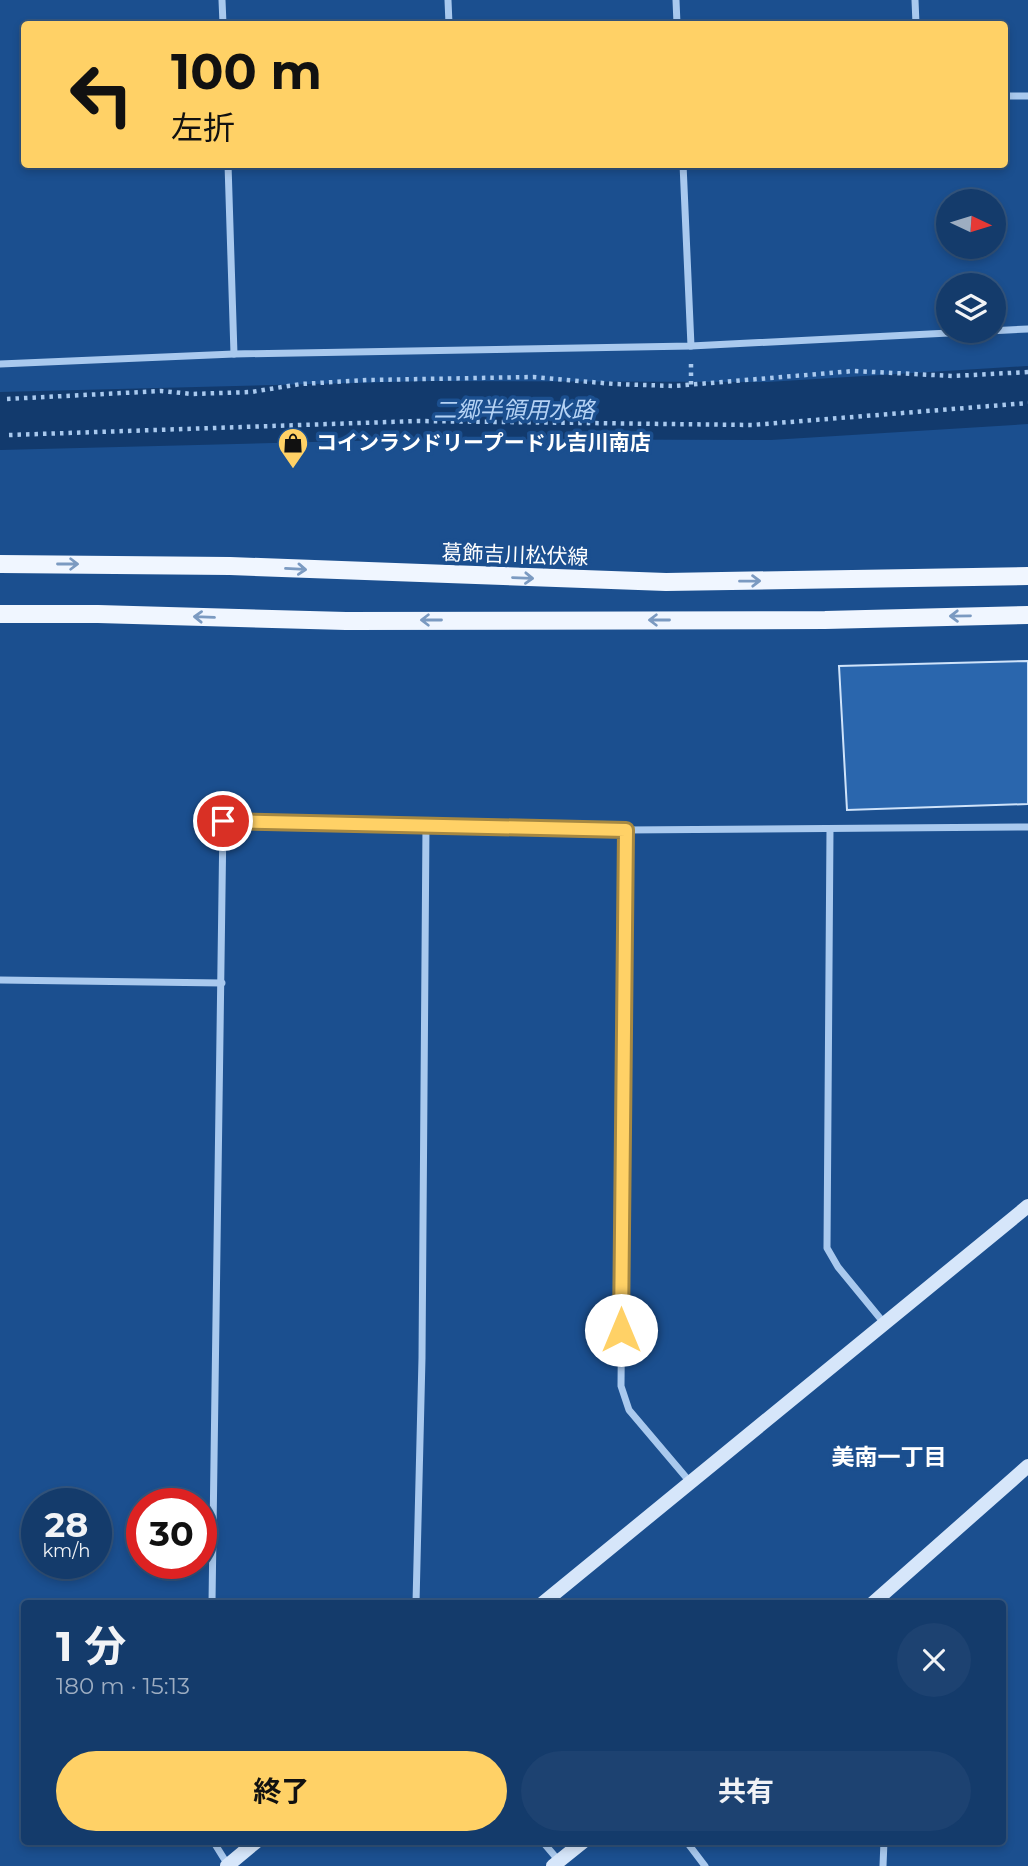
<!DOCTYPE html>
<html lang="ja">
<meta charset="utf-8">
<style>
body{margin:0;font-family:Montserrat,"Noto Sans JP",sans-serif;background:#1d4271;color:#f1f3f6;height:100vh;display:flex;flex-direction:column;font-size:26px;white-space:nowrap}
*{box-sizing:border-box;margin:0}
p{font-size:23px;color:#9dadc1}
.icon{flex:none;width:38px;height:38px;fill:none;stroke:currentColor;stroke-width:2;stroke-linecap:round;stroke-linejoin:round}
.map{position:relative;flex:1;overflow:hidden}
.details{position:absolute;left:21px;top:1600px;width:985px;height:245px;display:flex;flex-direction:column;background:#143b6b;border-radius:7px;box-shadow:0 4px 10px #0003,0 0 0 2px #33557e}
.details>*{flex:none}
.hud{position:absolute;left:21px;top:21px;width:987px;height:147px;border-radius:7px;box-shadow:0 4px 10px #0003,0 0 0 2px #33557e;background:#ffd166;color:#111;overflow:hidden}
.needle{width:46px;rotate:94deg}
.controls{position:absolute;left:936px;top:189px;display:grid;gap:14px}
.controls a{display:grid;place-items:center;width:70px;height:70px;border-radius:50%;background:#143b6b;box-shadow:0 4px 10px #0003,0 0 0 2px #33557e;font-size:35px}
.speed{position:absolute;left:21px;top:1488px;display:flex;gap:14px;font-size:35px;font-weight:700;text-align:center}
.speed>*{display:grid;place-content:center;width:91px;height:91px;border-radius:50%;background:#143b6b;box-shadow:0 4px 10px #0003,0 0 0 2px #33557e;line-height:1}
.speed small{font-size:18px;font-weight:400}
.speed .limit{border:10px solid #d22;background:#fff;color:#111}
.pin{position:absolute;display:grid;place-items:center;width:60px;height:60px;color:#fff;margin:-30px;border:4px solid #fff;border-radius:50%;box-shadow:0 2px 7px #0007}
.me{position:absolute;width:77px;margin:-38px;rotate:0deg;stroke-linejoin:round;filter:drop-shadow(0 0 5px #0008)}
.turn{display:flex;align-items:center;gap:24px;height:147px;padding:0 35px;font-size:32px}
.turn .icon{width:91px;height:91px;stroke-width:2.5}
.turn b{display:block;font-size:49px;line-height:60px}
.round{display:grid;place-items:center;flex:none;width:74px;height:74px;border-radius:37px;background:#1d4271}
.head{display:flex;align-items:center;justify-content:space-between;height:119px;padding:0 35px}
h1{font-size:42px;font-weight:700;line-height:52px}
.primary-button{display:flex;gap:14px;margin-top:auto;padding:14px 35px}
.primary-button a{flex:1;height:80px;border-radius:42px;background:#ffd166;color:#111;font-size:28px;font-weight:700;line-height:80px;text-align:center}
.primary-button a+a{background:#1d4271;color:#f1f3f6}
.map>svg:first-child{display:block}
</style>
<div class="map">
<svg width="1028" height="1866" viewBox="0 0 1028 1866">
<rect width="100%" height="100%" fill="#1b4f8f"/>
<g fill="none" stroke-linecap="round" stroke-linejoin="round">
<!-- river -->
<polyline stroke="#123a6d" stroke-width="58" points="0,421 427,410 769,411 1028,395"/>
</g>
<!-- building -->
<polygon fill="#2a66ad" stroke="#cfe3fa" stroke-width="2" points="1028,661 1028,804 847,810 839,666"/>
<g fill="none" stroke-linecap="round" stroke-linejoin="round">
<!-- path -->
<g stroke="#a9c9ee" stroke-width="4.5" stroke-dasharray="3.5 5" stroke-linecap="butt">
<polyline points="691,364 691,385"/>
<polyline points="7,399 161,391 192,394 251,392 301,384 368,380 533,377 614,384 674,386 854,371 953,376 1028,372"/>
<polyline points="9,435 418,421 752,425 1028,403"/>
</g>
<!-- street -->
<g stroke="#a9c9ee" stroke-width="7">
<polyline points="222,0 223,24"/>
<polyline points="448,0 449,24"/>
<polyline points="676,0 677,24"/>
<polyline points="915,0 916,24"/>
<polyline points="1004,96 1028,96"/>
<polyline points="228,164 234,354"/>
<polyline points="683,164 691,346"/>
<polyline points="0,364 234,354 691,346 1028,329"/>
<polyline points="830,829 827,1248 838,1267 884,1323"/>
<polyline points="626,830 621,1386 629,1410 690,1482"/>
<polyline points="0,980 222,983"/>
<polyline points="212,1603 223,821 626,830 1028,827"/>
<polyline points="416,1603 422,1358 426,824"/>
<polyline points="213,1841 228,1865"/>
<polyline points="542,1841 559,1861"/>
<polyline points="686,1841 705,1866"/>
<polyline points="883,1866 884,1841"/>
</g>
<!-- secondary -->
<g stroke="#d6e6fa" stroke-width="14">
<polyline points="543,1603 1028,1206"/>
<polyline points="873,1603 1028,1466"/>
<polyline points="227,1866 257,1841"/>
<polyline points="553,1866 584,1841"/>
</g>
<!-- primary -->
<g stroke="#f0f6ff" stroke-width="18">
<polyline points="0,564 230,566 666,582 1028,576"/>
<polyline points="0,614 98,614 346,621 825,620 1028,615"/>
</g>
</g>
<!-- one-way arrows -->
<defs><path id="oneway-shaft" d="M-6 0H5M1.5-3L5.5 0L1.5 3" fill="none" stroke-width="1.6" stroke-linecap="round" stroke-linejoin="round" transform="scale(1.75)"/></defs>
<g stroke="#7b9ac1">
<use href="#oneway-shaft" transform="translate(68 564)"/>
<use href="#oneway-shaft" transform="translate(296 569) rotate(3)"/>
<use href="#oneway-shaft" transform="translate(523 578) rotate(2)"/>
<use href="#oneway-shaft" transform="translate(750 581) rotate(-1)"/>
<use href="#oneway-shaft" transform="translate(960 616) rotate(179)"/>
<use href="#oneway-shaft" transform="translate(204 617) rotate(-178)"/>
<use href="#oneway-shaft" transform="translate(431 620) rotate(180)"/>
<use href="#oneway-shaft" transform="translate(659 620) rotate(-180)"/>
</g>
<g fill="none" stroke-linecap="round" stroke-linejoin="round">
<!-- route casing -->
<g stroke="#a68842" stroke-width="18">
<polyline id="route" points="223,821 626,830 621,1330"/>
</g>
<!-- route -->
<use href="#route" stroke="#ffd166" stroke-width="12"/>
</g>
<!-- icons -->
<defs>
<g id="shop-pin" transform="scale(1.575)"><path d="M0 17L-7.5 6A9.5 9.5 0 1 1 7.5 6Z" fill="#ffd166" stroke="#1b4f8f"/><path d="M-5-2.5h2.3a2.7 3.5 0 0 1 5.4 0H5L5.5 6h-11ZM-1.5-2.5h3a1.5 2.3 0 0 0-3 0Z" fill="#111"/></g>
</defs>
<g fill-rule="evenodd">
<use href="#shop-pin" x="293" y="443"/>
</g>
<g text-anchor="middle" stroke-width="7" stroke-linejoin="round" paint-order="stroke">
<!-- poi labels -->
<g font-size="21" font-weight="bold" fill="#fff" stroke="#1b4f8f" text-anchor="start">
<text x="316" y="450">コインランドリープードル吉川南店</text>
</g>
<!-- street labels -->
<g font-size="21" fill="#fff" stroke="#1b4f8f">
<text transform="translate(515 555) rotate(2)" y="7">葛飾吉川松伏線</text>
</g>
<!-- water labels -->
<g font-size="23" font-style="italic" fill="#b5d3f5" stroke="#1b4f8f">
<text x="514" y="418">二郷半領用水路</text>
</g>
<!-- neighbourhood labels -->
<g font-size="23" font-weight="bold" fill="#fff" stroke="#1b4f8f">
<text x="889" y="1465">美南一丁目</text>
</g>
</g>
</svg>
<div class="controls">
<a><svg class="needle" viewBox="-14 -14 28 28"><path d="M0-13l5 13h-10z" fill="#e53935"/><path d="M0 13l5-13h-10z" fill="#9dadc1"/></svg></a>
<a><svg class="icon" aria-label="layers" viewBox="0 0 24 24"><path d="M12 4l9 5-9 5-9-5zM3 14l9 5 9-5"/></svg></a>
</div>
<div class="speed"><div>28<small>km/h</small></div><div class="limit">30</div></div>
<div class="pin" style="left:223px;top:821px;background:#d93025"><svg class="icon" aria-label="arrive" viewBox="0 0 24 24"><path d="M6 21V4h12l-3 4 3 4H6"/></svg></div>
<svg class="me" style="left:621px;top:1330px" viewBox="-20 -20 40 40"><circle r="19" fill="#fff"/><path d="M0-13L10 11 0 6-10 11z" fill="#ffd166"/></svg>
<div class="hud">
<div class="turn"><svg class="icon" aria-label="left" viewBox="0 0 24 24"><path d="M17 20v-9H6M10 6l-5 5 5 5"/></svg><div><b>100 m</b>左折</div></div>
</div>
<section class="details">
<div class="head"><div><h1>1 分</h1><p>180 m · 15:13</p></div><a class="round"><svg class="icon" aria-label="close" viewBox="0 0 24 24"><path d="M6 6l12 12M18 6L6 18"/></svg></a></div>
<div class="primary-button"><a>終了</a><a>共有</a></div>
</section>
</div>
